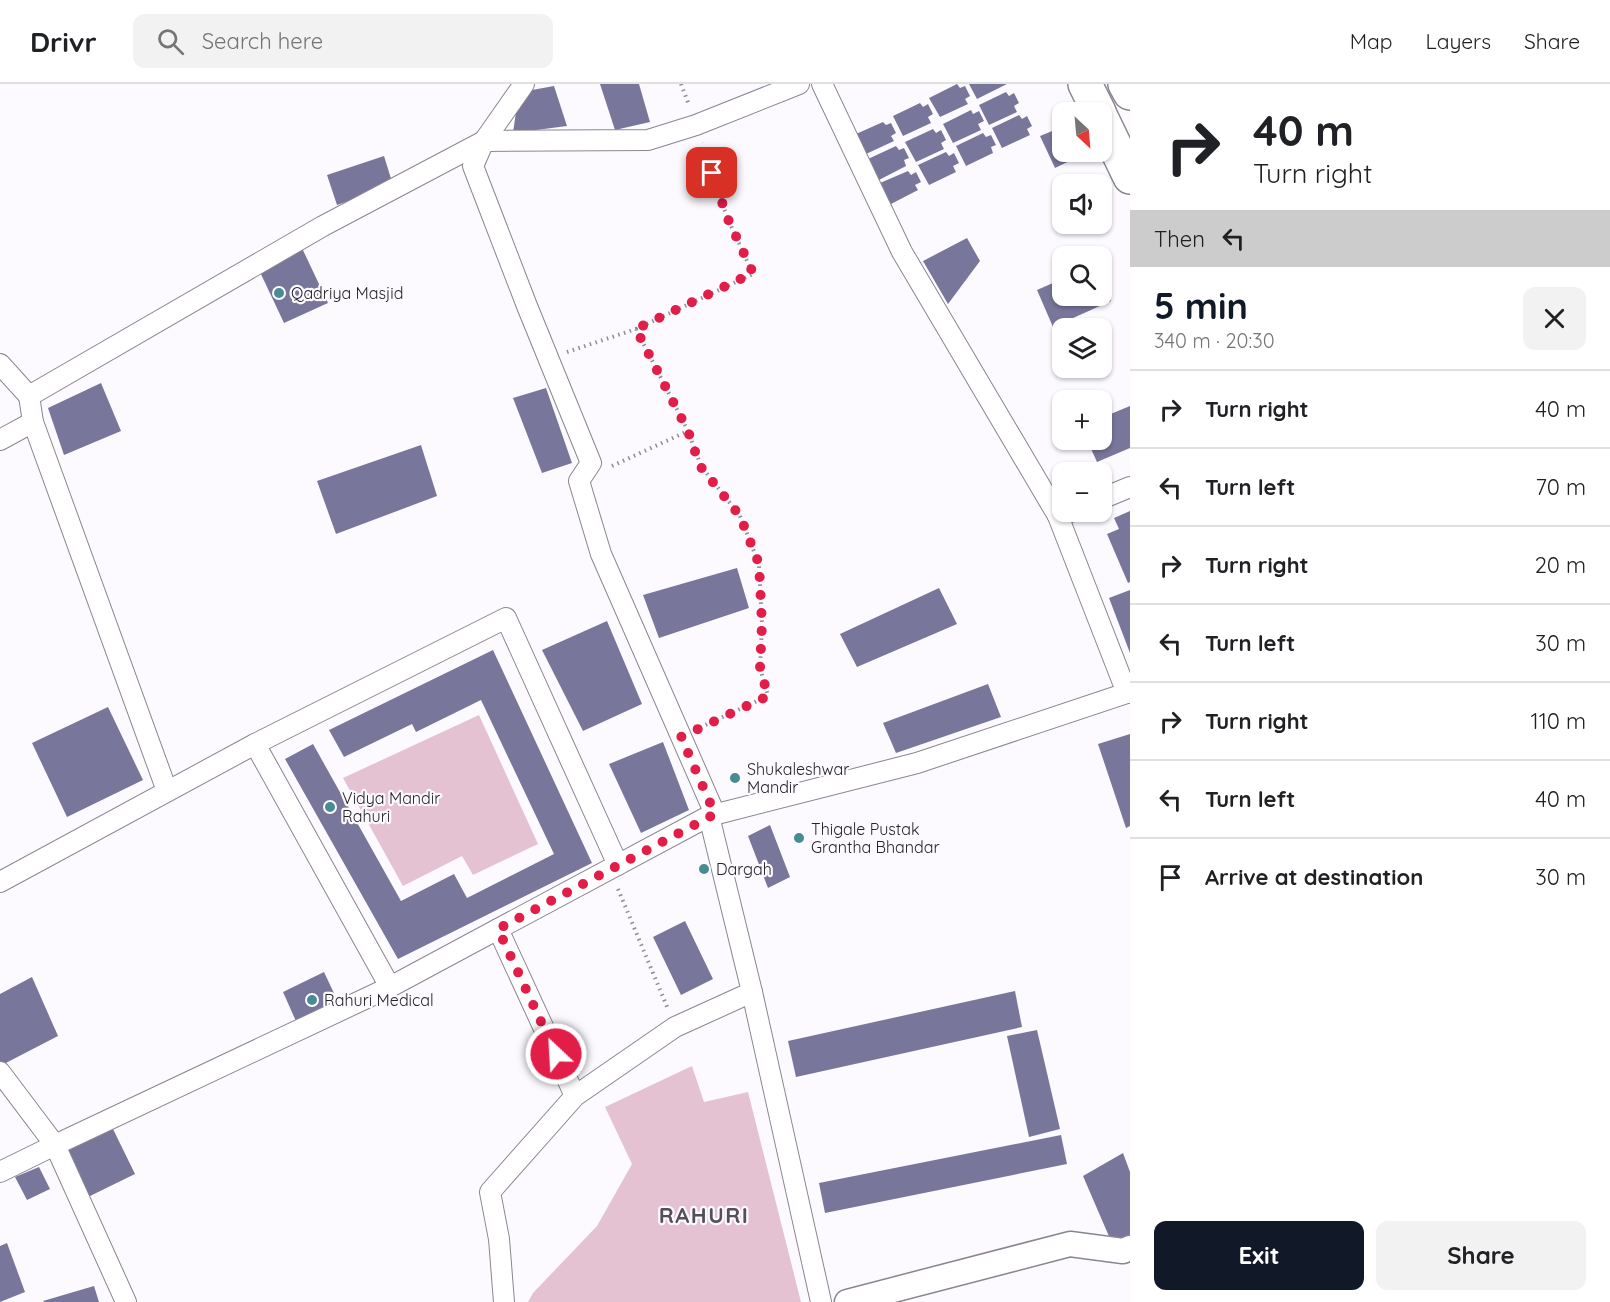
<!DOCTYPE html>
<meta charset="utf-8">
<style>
body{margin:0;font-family:Quicksand,sans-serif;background:#f2f2f2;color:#202124;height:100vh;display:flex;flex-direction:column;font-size:22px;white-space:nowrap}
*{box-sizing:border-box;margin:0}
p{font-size:20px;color:#757577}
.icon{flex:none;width:33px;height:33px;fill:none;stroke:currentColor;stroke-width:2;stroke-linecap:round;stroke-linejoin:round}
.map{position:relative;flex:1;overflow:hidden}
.panel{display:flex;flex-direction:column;background:#fff;width:480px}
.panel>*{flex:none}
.guide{background:#fff;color:#202124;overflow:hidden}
.needle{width:39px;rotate:154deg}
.tools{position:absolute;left:1052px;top:18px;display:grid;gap:12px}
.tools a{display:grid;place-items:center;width:60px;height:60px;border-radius:12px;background:#fff;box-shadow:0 2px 4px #0004;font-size:30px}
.pin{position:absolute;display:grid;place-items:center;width:51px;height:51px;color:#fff;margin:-26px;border-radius:12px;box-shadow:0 3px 9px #0006}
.me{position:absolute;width:66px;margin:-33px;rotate:335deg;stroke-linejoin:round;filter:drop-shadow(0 0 4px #0008)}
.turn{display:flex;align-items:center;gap:21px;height:126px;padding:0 24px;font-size:27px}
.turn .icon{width:78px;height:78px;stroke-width:2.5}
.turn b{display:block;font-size:42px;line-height:51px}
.then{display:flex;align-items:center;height:57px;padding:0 24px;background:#0003;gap:12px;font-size:22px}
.round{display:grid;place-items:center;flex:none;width:63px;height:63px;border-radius:12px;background:#f2f2f2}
.headline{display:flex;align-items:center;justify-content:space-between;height:102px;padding:0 24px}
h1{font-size:36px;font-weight:700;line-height:45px;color:#111827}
.button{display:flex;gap:12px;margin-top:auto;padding:12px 24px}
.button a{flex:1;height:69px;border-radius:12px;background:#111827;color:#fff;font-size:24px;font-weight:700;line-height:69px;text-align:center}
.button a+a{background:#f2f2f2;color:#202124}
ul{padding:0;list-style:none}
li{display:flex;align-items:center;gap:18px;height:78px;padding:0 24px;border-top:2px solid #e0e0e0}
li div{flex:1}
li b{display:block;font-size:22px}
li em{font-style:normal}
header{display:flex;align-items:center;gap:36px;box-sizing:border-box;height:84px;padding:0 30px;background:#fff;border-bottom:2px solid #e0e0e0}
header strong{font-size:28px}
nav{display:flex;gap:33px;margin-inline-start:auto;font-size:21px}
.search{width:420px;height:54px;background:#f2f2f2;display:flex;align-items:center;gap:15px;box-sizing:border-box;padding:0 21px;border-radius:12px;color:#757577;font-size:22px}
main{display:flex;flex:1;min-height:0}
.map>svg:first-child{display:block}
</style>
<header>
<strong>Drivr</strong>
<div class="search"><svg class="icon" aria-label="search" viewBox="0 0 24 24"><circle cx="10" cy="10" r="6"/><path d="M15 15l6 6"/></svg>Search here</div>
<nav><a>Map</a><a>Layers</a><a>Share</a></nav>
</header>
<main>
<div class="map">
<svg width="1130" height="1218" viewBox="0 0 1130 1218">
<rect width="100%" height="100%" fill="#fcfaff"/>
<!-- green -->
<g fill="#e5c2d1">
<polygon points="479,631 538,760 473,791 462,772 403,802 343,694"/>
<polygon points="692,982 704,1018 748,1008 801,1218 528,1218 533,1209 597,1142 632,1080 605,1023"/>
</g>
<!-- building -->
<g fill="#79769b">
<polygon points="600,0 639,0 650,38 615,46"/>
<polygon points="957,0 960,4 965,2 970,12 965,15 968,20 940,33 929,14"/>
<polygon points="969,0 1007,0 977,15"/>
<polygon points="554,2 567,42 513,49 516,28 532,6"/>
<polygon points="1006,8 1009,12 1014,9 1019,19 1014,22 1017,28 989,41 979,21"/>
<polygon points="920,19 923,23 928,20 933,30 928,33 931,39 903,52 893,32"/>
<polygon points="971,26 973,30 979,27 984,37 978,40 981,46 953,59 943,40"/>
<polygon points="1019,31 1022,35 1027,32 1032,42 1027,45 1030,51 1002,64 992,44"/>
<polygon points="883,38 886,41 891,39 896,49 891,52 894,57 866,70 856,50"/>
<polygon points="1062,43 1062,68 1088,68 1055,84 1040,52"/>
<polygon points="933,45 936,49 941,46 946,56 941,59 944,65 916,78 905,58"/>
<polygon points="983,49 986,53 991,51 996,61 991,63 993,69 966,82 956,62"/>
<polygon points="896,62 899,66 904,64 909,74 904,76 906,82 879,96 868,75"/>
<polygon points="946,68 949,72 954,69 959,79 953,82 956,88 929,101 918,81"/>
<polygon points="384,72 393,101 337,121 327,91"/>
<polygon points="908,87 911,91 916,88 921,98 915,101 918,106 891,120 880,99"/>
<polygon points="967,154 980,177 948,220 923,177"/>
<polygon points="301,162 328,219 284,239 259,186"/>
<polygon points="1062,195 1062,212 1101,212 1101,198 1111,217 1053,243 1037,206"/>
<polygon points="101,299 121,347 64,371 48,324"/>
<polygon points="546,304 572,379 542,389 513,314"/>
<polygon points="1130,322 1130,364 1097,378 1087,356 1101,356 1101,334"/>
<polygon points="421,361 437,412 336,450 317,397"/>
<polygon points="1130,427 1130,498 1128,499 1107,450 1119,445 1114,434"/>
<polygon points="737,484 749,524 659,554 643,511"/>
<polygon points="939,504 957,540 857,583 840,550"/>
<polygon points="1130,506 1130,569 1109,514"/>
<polygon points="607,537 642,620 583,647 542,566"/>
<polygon points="493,566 592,779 398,875 285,675 313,660 401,817 454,790 467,814 554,770 481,616 416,648 412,640 344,673 329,646"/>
<polygon points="988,600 1001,633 896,669 883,639"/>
<polygon points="108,623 143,696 67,733 32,659"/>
<polygon points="1130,650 1130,742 1126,744 1098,660"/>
<polygon points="663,658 689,726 641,749 609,680"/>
<polygon points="770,741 790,793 768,804 748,752"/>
<polygon points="685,837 713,895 681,911 653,853"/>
<polygon points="324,888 341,924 299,944 283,908"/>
<polygon points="32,893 58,952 0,982 0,910"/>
<polygon points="1015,907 1022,943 796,993 788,957"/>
<polygon points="1037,946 1060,1045 1029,1053 1007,952"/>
<polygon points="112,1043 135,1090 88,1113 64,1063"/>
<polygon points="1061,1051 1067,1080 825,1129 819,1099"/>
<polygon points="1123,1069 1130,1088 1130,1151 1111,1157 1083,1092"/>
<polygon points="39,1083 50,1105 27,1116 15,1093"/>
<polygon points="7,1159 25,1208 0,1218 0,1162"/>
<polygon points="94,1202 99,1218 44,1218 43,1217"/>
</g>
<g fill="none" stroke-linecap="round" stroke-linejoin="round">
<!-- minor casing -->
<g stroke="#8b8590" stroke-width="22">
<g id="minor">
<polyline points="524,0 484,57 473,82 527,222 591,379 579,397 601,470 715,730"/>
<polyline points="822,0 902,168 1058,432"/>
<polyline points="0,280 29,312"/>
<polyline points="0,356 33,338"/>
<polyline points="1101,415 1130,403"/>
<polyline points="1070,428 1058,432 1127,609"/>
<polyline points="255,660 390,903"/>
<polyline points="167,707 33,338 29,312 323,142 484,57 648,56 696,41 799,0"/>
<polyline points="709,732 917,679 1130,608"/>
<polyline points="0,798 255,660 506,534 618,781"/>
<polyline points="752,908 821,1218"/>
<polyline points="0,988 55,1061 390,903 498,845"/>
<polyline points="0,1088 55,1061 126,1218"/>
<polyline points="504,1218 499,1155 490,1108 575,1012 675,943 752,908 709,732 498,845 575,1012"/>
</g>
</g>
<!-- tertiary casing -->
<g stroke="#8b8590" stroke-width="27">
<polyline id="tertiary" points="847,1218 1070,1160 1123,1167 1130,1164"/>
</g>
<!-- trunk casing -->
<g stroke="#8b8590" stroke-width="36">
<g id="trunk">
<polyline points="1085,0 1099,28"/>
<polyline points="1125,0 1130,9"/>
<polyline points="1101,33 1130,93"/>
</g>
</g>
<!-- path -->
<g stroke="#8f8d91" stroke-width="4" stroke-dasharray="1.5 4.5" stroke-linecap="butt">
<polyline points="681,0 689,21"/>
<polyline points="636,245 753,190 727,133 702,59"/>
<polyline points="567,268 636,245 688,347 701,382 740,432 759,480 762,540 760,584 768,612 701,643"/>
<polyline points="612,382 688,347"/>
<polyline points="618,805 668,925"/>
</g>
<!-- minor -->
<use href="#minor" stroke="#fff" stroke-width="20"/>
<!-- tertiary -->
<use href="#tertiary" stroke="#fff" stroke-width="24"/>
<!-- trunk -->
<use href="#trunk" stroke="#fff" stroke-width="33"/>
</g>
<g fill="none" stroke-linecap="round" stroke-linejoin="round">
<!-- route -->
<polyline stroke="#e11d48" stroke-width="10" stroke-dasharray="0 18" points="556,970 498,845 715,730 681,653 768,612 760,584 762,540 759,480 740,432 700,382 688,347 636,245 753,189 727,133 712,89"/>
</g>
<!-- markers -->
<g fill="#458c94" stroke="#fcfaff" stroke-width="2">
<circle cx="279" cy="209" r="6"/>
<circle cx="735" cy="694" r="6"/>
<circle cx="330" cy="723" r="6"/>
<circle cx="799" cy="754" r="6"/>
<circle cx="704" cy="785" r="6"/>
<circle cx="312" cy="916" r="6"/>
</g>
<g text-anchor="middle" stroke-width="4.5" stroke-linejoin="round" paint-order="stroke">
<!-- poi labels -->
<g font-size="16" fill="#262428" stroke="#fcfaff" text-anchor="start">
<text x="291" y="215">Qadriya Masjid</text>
<text x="747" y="691">Shukaleshwar<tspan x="747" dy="18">Mandir</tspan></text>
<text x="342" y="720">Vidya Mandir<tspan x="342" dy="18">Rahuri</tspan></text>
<text x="811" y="751">Thigale Pustak<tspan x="811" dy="18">Grantha Bhandar</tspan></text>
<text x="716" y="791">Dargah</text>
<text x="324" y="922">Rahuri Medical</text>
</g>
<!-- district labels -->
<g font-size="22" font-weight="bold" letter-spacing="1.5" fill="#544f58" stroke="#fcfaff">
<text x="704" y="1139">RAHURI</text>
</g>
</g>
</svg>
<div class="tools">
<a><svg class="needle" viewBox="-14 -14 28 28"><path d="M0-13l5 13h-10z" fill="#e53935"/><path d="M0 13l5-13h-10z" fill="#757577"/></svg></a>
<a><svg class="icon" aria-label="sound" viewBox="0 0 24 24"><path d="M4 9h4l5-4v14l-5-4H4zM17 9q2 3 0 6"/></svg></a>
<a><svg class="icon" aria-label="search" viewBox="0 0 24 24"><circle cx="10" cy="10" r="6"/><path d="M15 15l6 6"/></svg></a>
<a><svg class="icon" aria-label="layers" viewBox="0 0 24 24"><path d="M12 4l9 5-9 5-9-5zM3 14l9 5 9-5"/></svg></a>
<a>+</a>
<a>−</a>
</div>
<div class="pin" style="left:712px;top:89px;background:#d93025"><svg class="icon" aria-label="arrive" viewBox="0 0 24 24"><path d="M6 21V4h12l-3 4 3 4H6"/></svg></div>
<svg class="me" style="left:556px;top:970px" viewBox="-20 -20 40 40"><circle r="17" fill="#e11d48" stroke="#fff" stroke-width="3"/><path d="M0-11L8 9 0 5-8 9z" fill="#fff"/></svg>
</div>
<section class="panel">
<div class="guide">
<div class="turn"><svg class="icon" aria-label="right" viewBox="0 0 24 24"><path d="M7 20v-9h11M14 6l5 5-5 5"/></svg><div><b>40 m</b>Turn right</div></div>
<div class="then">Then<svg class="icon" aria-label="left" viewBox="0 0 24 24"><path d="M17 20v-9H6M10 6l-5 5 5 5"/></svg></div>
</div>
<div class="headline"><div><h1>5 min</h1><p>340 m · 20:30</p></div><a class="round"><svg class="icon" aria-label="close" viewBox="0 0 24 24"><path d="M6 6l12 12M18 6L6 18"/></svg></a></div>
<ul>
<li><svg class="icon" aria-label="right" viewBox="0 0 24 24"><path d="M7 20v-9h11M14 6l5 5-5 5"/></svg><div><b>Turn right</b></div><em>40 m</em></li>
<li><svg class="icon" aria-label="left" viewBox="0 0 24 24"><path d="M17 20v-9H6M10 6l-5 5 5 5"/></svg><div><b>Turn left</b></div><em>70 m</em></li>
<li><svg class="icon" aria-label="right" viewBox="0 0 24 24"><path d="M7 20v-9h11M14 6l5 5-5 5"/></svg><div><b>Turn right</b></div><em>20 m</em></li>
<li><svg class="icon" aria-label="left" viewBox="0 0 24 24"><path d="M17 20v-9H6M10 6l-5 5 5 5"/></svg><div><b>Turn left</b></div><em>30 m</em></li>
<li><svg class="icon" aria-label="right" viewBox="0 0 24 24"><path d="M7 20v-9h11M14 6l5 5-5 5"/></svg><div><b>Turn right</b></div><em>110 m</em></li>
<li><svg class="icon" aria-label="left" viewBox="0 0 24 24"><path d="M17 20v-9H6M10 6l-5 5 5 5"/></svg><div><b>Turn left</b></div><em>40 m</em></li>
<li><svg class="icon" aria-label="arrive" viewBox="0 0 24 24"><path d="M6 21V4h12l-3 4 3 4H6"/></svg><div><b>Arrive at destination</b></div><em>30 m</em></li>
</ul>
<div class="button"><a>Exit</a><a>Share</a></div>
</section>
</main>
